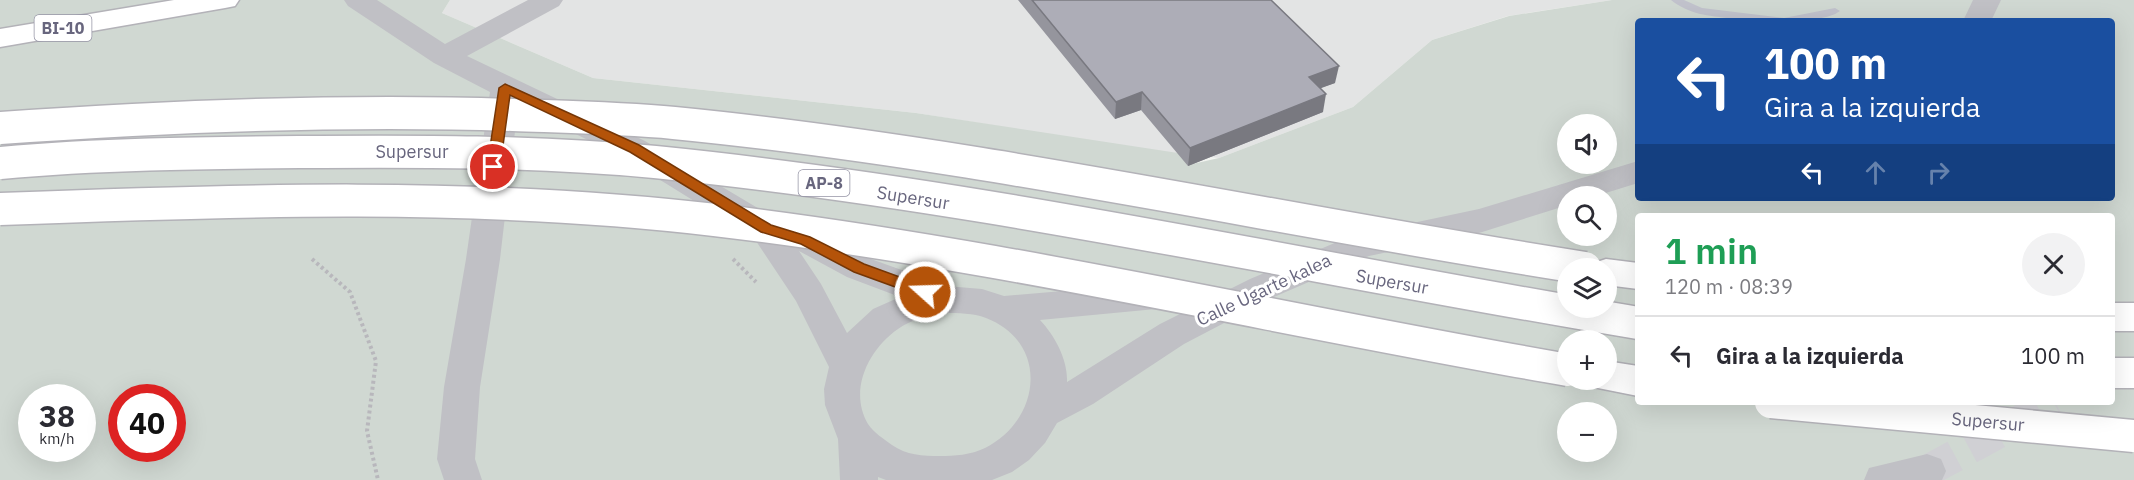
<!DOCTYPE html>
<html lang="es">
<meta charset="utf-8">
<style>
body{margin:0;font-family:"IBM Plex Sans",sans-serif;background:#f2f2f3;color:#2b2b33;height:100vh;display:flex;flex-direction:column;font-size:22px;white-space:nowrap}
*{box-sizing:border-box;margin:0}
p{font-size:20px;color:#7c7c81}
.icon{flex:none;width:33px;height:33px;fill:none;stroke:currentColor;stroke-width:2;stroke-linecap:round;stroke-linejoin:round}
.map{position:relative;flex:1;overflow:hidden}
.drawer{position:absolute;left:1635px;top:213px;width:480px;height:192px;display:flex;flex-direction:column;background:#fff;border-radius:6px;box-shadow:0 6px 24px #0002}
.drawer>*{flex:none}
.banner{position:absolute;left:1635px;top:18px;width:480px;height:183px;border-radius:6px;box-shadow:0 6px 24px #0002;background:#1a4fa0;color:#fff;overflow:hidden}
.buttons{position:absolute;left:1557px;top:114px;display:grid;gap:12px}
.buttons a{display:grid;place-items:center;width:60px;height:60px;border-radius:50%;background:#fff;box-shadow:0 6px 24px #0002;font-size:30px}
.speed{position:absolute;left:18px;top:384px;display:flex;gap:12px;font-size:30px;font-weight:700;text-align:center}
.speed>*{display:grid;place-content:center;width:78px;height:78px;border-radius:50%;background:#fff;box-shadow:0 6px 24px #0002;line-height:1}
.speed small{font-size:15px;font-weight:400}
.speed .limit{border:9px solid #d22;background:#fff;color:#111}
.pin{position:absolute;display:grid;place-items:center;width:51px;height:51px;color:#fff;margin:-26px;border:3px solid #fff;border-radius:50%;box-shadow:0 2px 6px #0007}
.me{position:absolute;width:66px;margin:-33px;rotate:290deg;stroke-linejoin:round;filter:drop-shadow(0 0 4px #0008)}
.turn{display:flex;align-items:center;gap:21px;height:126px;padding:0 30px;font-size:27px}
.turn .icon{width:78px;height:78px;stroke-width:2.5}
.turn b{display:block;font-size:42px;line-height:51px}
.lanes{display:flex;align-items:center;height:57px;padding:0 30px;background:#0003;justify-content:center;gap:30px;direction:ltr}
.lanes .off{opacity:.35}
.round{display:grid;place-items:center;flex:none;width:63px;height:63px;border-radius:32px;background:#f2f2f3}
.headline{display:flex;align-items:center;justify-content:space-between;height:102px;padding:0 30px}
h1{font-size:36px;font-weight:600;line-height:45px;color:#1e9e55}
ul{padding:0;list-style:none}
li{display:flex;align-items:center;gap:18px;height:78px;padding:0 30px;border-top:2px solid #e1e1e2}
li div{flex:1}
li b{display:block;font-size:22px}
li em{font-style:normal}
.map>svg:first-child{display:block}
</style>
<div class="map">
<svg width="2134" height="480" viewBox="0 0 2134 480">
<rect width="100%" height="100%" fill="#f2f4f0"/>
<!-- built -->
<polygon fill="#e3e4e4" points="450,0 1612,0 1508,16 1432,40 1353,107 1219,158 1147,150 916,113 593,78 442,13"/>
<!-- green -->
<path fill="#d0d8d2" fill-rule="evenodd" d="M0 0H450L442 13 593 78 916 113 1178 153 1188 165 1219 158 1353 107 1432 40 1509 16 1612 0H2134V480H0ZM1638 21H2112V198H1638ZM1568 124H1606V164H1568ZM1568 196H1606V236H1568ZM1638 216H2112V402H1638ZM1568 268H1606V308H1568ZM1568 340H1606V380H1568ZM32 398H82V448H32ZM122 398H172V448H122ZM1568 412H1606V452H1568Z"/>
<g fill="none" stroke-linecap="round" stroke-linejoin="round">
<!-- stream -->
<path fill="#c1c2cc" fill-rule="evenodd" d="M1671 0H1684L1702 8 1784 18 1835 8 1840 11C1818 28 1729 20 1700 14 1691 12 1678 6 1671 0Z"/>
<!-- minor-tunnel -->
<polyline stroke="#d0d0d4" stroke-width="32" stroke-dasharray="32 16" stroke-linecap="butt" points="1927,471 2055,402"/>
<!-- highway casing -->
<g stroke="#b3b2b8" stroke-width="3">
<g id="highway">
<polygon points="174,0 239,0 235,6 225,8 0,47 0,29"/>
<polygon points="1606,259 1638,263 1638,289 1606,285 1606,268 1591,268 1594,263"/>
<rect x="2112" y="303" width="22" height="28"/>
<rect x="2112" y="358" width="22" height="30"/>
<polygon points="1606,361 1638,366 1638,396 1593,387 1590,380 1606,380"/>
</g>
</g>
<!-- path -->
<g stroke="#b8b7bc" stroke-width="4" stroke-dasharray="3 3" stroke-linecap="butt">
<polyline points="312,259 350,292 376,361 367,431 378,480"/>
<polyline points="733,259 756,282"/>
</g>
<!-- minor -->
<g fill="#c0c0c5" fill-rule="evenodd">
<path d="M344 0H377L445 44 528 0H563L559 6 467 56 645 141 776 219 818 231 871 259 946 286 982 289 1004 296 1156 283 1168 286 1173 296 1168 306 1156 309 1040 320C1055 336 1068 360 1067 382L1160 324 1250 279 1351 236 1479 209 1638 161V183L1596 196H1568V205L1479 233 1369 256 1274 297 1184 344 1093 404 1057 423 1045 443 1029 460 1012 472 992 480H886L878 477V480H840L838 439 825 405 824 389 829 367 796 301 754 238 623 157 518 106 500 259 480 387 475 459 482 480H444L437 459 444 387 466 259 490 92 434 63 348 6ZM799 251 847 277 900 297 873 309 847 333 821 284ZM945 313C958 313 973 313 986 318 1050 343 1041 420 985 448 971 455 954 456 940 456 923 456 906 455 892 445 884 439 874 433 868 424 848 390 869 349 898 329 912 319 928 316 945 313Z"/>
<polygon points="1973,0 2001,0 1991,21 1963,21"/>
<polygon points="1927,454 1941,459 1946,471 1942,480 1864,480 1869,468"/>
</g>
<!-- highway -->
<use href="#highway" fill="#fff" fill-rule="evenodd"/>
<!-- highway-bridge casing -->
<g stroke="#b3b2b8" stroke-width="35" stroke-linecap="butt">
<g id="highway-bridge">
<path d="M0 128C171 116 342 109 513 115 567 117 620 118 674 123 980 153 1281 221 1585 268"/>
<path d="M0 163C99 154 199 153 299 152 417 151 537 151 655 162 986 195 1311 269 1638 323"/>
<path d="M0 209C238 200 477 192 715 220 1002 254 1284 321 1568 370"/>
<polyline points="1771,402 2134,436"/>
</g>
</g>
<!-- highway-bridge -->
<use href="#highway-bridge" stroke="#fff" stroke-width="32"/>
</g>
<!-- wall -->
<polygon fill="#95959d" points="1018,0 1271,0 1335,83 1320,88 1323,112 1188,166 1141,110 1115,119"/>
<!-- shaded-wall -->
<g fill="#797980">
<polygon points="1339,66 1335,83 1305,94 1309,77"/>
<polygon points="1142,92 1141,110 1115,119 1116,102"/>
<polygon points="1326,94 1323,112 1188,166 1190,148"/>
</g>
<!-- building -->
<polygon fill="#adadb7" stroke="#797980" stroke-width="1.5" points="1032,0 1271,0 1339,66 1309,77 1326,94 1190,148 1142,92 1116,102"/>
<!-- route -->
<polygon fill="#b45309" stroke="#753606" stroke-width="1.5" points="505,84 639,145 771,225 810,237 864,264 930,288 932,292 925,298 920,296 854,272 801,244 761,232 630,152 510,95 500,167 493,171 489,170 487,167 499,88"/>
<g text-anchor="middle" stroke-width="6" stroke-linejoin="round" paint-order="stroke">
<!-- shield labels -->
<g fill="#fff" stroke="#9594a5" stroke-width="1.5">
<rect x="34.5" y="15" width="57" height="26" rx="4.5"/>
<rect x="798.5" y="170" width="51" height="26" rx="4.5"/>
</g>
<g font-size="16" font-weight="bold" fill="#68667e">
<text x="63" y="34">BI-10</text>
<text x="824" y="189">AP-8</text>
</g>
<!-- street labels -->
<g font-size="18" fill="#68667e" stroke="#fff">
<text x="412" y="158">Supersur</text>
<text transform="translate(913 198) rotate(9)" y="6">Supersur</text>
<text transform="translate(1392 282) rotate(10)" y="6">Supersur</text>
<text transform="translate(1264 290) rotate(-25)" y="6">Calle Ugarte kalea</text>
<text transform="translate(1988 422) rotate(5)" y="6">Supersur</text>
</g>
</g>
</svg>
<div class="buttons">
<a><svg class="icon" aria-label="sound" viewBox="0 0 24 24"><path d="M4 9h4l5-4v14l-5-4H4zM17 9q2 3 0 6"/></svg></a>
<a><svg class="icon" aria-label="search" viewBox="0 0 24 24"><circle cx="10" cy="10" r="6"/><path d="M15 15l6 6"/></svg></a>
<a><svg class="icon" aria-label="layers" viewBox="0 0 24 24"><path d="M12 4l9 5-9 5-9-5zM3 14l9 5 9-5"/></svg></a>
<a>+</a>
<a>−</a>
</div>
<div class="speed"><div>38<small>km/h</small></div><div class="limit">40</div></div>
<div class="pin" style="left:493px;top:167px;background:#d93025"><svg class="icon" aria-label="arrive" viewBox="0 0 24 24"><path d="M6 21V4h12l-3 4 3 4H6"/></svg></div>
<svg class="me" style="left:925px;top:292px" viewBox="-20 -20 40 40"><circle r="17" fill="#b45309" stroke="#fff" stroke-width="3"/><path d="M0-11L8 9 0 5-8 9z" fill="#fff"/></svg>
<div class="banner">
<div class="turn"><svg class="icon" aria-label="left" viewBox="0 0 24 24"><path d="M17 20v-9H6M10 6l-5 5 5 5"/></svg><div><b>100 m</b>Gira a la izquierda</div></div>
<div class="lanes"><svg class="icon" aria-label="left" viewBox="0 0 24 24"><path d="M17 20v-9H6M10 6l-5 5 5 5"/></svg><svg class="icon off" aria-label="ahead" viewBox="0 0 24 24"><path d="M12 20V5M6 11l6-6 6 6"/></svg><svg class="icon off" aria-label="right" viewBox="0 0 24 24"><path d="M7 20v-9h11M14 6l5 5-5 5"/></svg></div>
</div>
<section class="drawer">
<div class="headline"><div><h1>1 min</h1><p>120 m · 08:39</p></div><a class="round"><svg class="icon" aria-label="close" viewBox="0 0 24 24"><path d="M6 6l12 12M18 6L6 18"/></svg></a></div>
<ul>
<li><svg class="icon" aria-label="left" viewBox="0 0 24 24"><path d="M17 20v-9H6M10 6l-5 5 5 5"/></svg><div><b>Gira a la izquierda</b></div><em>100 m</em></li>
</ul>
</section>
</div>
